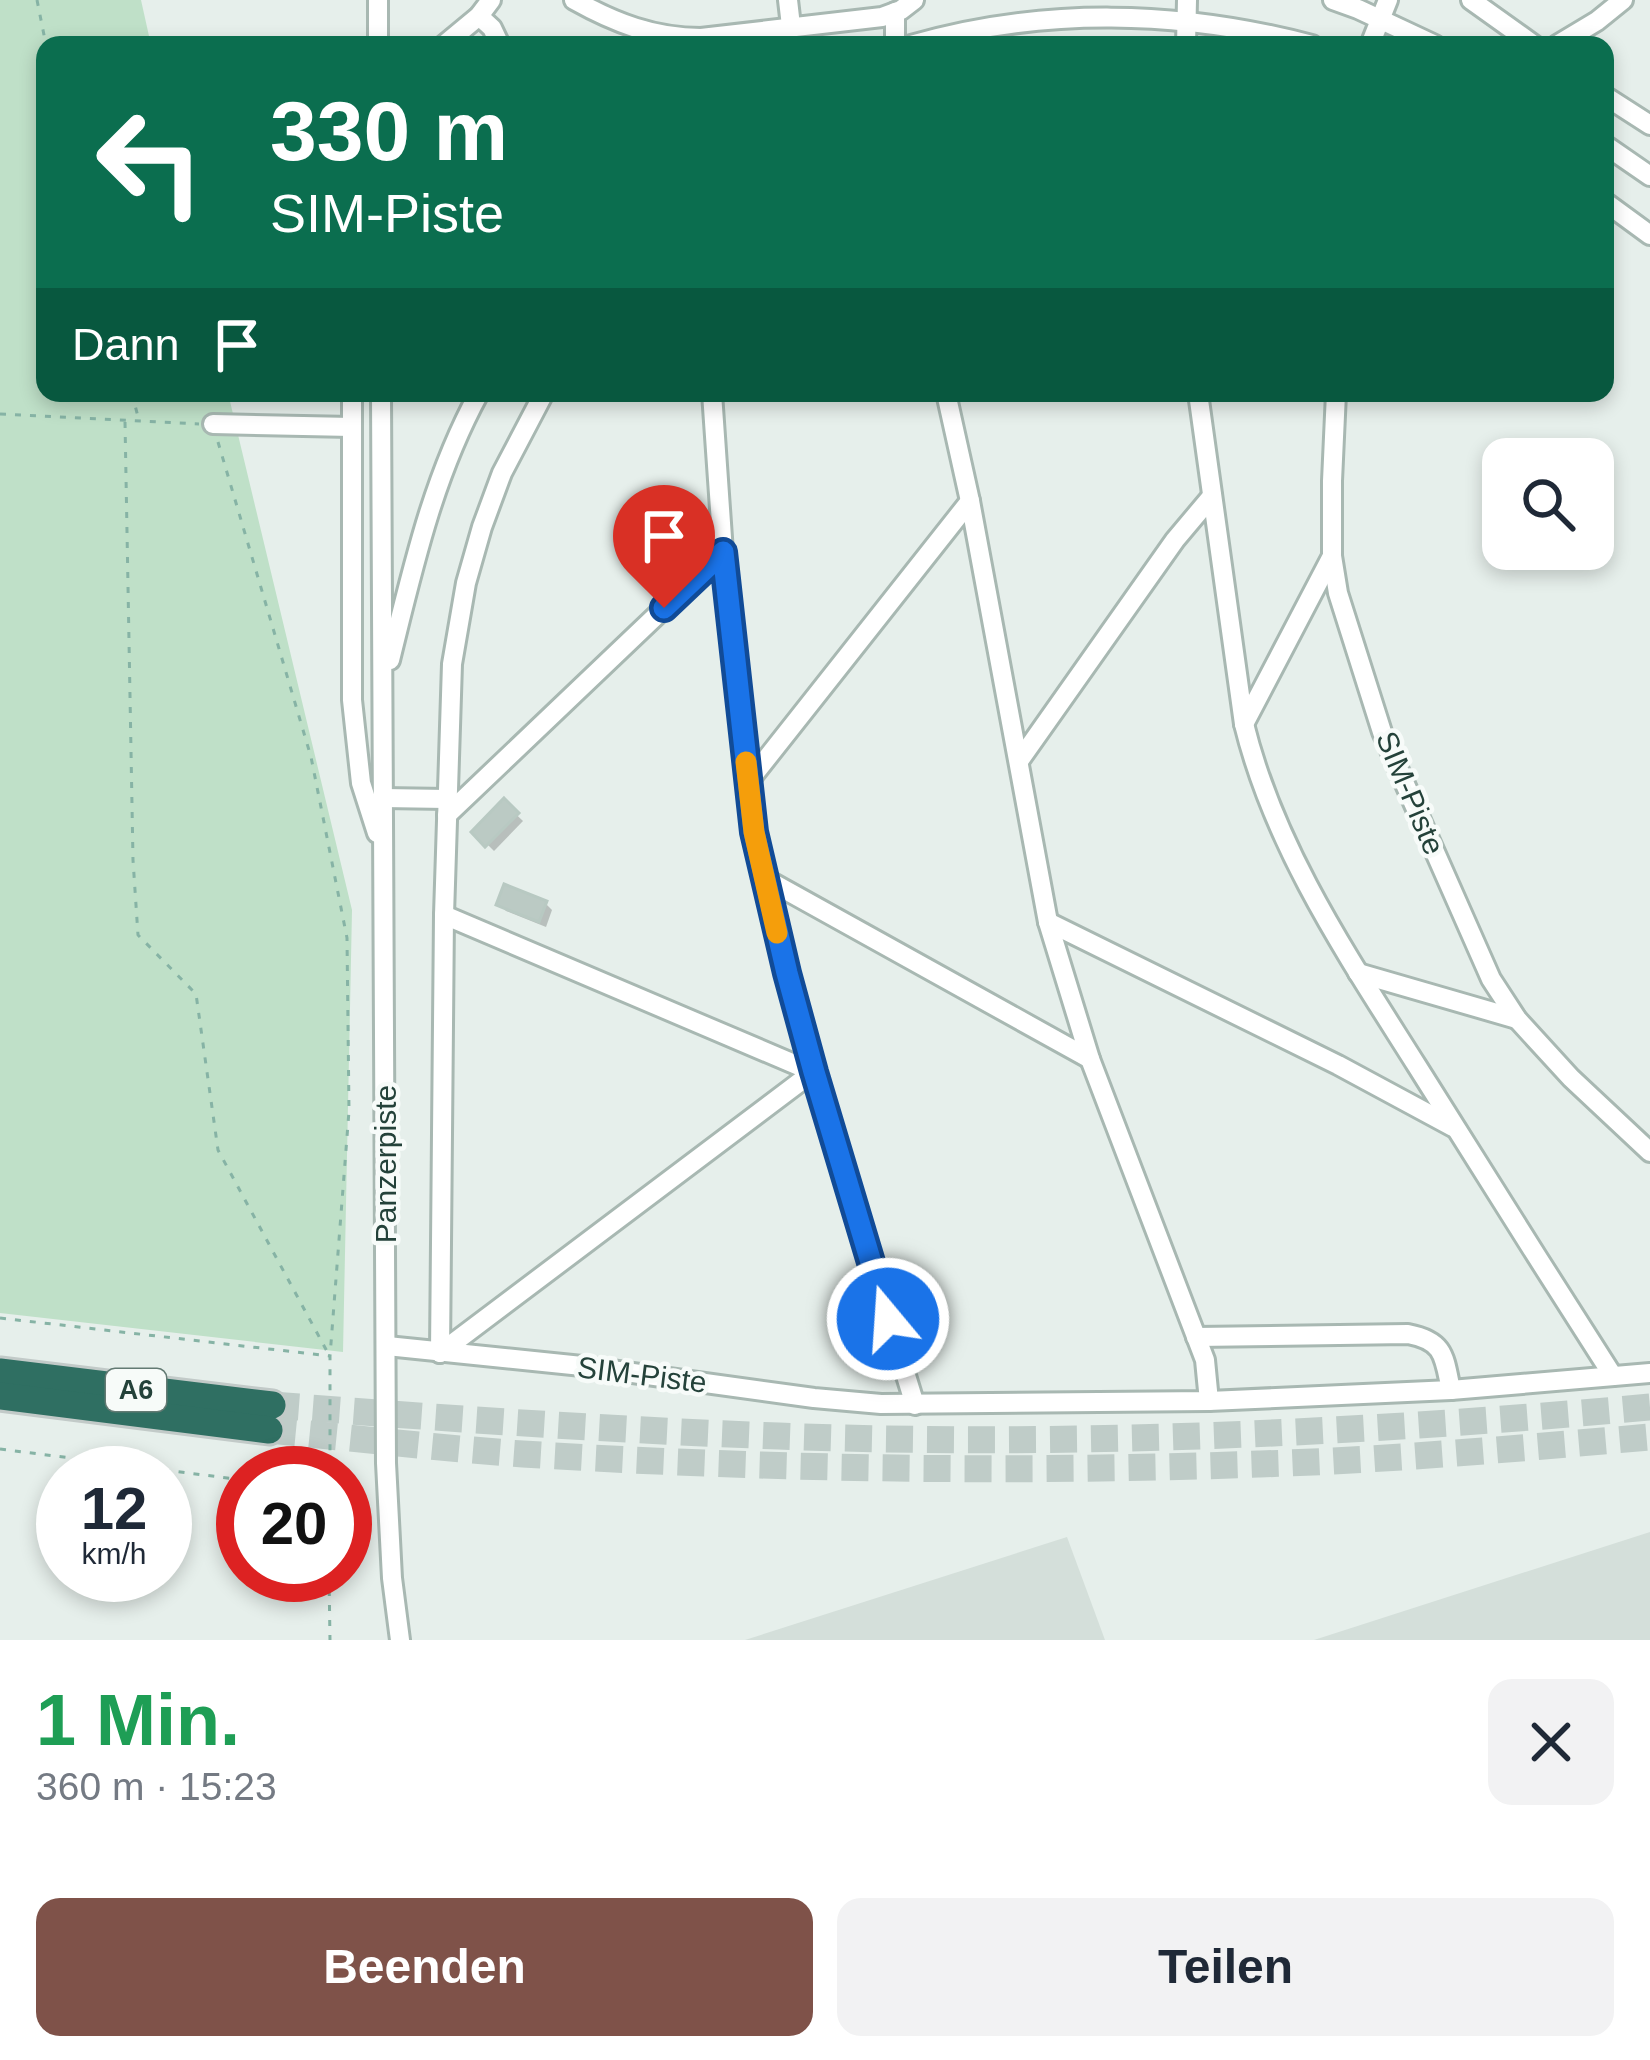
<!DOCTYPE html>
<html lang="de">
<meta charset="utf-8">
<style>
body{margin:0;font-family:Helvetica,sans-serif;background:#f2f2f3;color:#1f2937;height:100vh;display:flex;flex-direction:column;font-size:45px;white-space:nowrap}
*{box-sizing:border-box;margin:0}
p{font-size:39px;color:#747a83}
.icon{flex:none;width:66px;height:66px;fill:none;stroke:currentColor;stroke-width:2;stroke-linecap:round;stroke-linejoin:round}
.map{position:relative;height:1640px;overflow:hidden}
.side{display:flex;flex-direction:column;background:#fff;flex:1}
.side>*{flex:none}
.guide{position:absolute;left:36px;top:36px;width:1578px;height:366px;border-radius:24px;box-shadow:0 6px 18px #0003;background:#0b6e4f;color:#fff;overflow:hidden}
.controls{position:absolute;left:1482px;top:438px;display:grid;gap:24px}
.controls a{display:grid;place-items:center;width:132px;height:132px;border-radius:24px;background:#fff;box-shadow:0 6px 18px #0003;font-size:60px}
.speed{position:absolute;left:36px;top:1446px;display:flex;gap:24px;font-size:60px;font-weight:700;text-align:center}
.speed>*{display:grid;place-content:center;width:156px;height:156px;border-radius:50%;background:#fff;box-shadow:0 6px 18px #0003;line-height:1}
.speed small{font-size:30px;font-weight:400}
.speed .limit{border:18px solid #d22;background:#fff;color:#111}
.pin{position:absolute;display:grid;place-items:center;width:102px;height:102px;color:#fff;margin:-123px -51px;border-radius:50% 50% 50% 0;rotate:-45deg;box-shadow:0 0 12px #0007}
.pin .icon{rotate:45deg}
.me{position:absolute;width:132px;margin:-66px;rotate:342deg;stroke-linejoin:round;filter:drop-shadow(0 0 9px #0008)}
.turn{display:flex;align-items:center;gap:42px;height:252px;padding:0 36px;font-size:54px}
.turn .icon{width:156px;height:156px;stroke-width:2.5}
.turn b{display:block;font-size:84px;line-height:102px}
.then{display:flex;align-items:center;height:114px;padding:0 36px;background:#0003;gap:24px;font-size:45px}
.round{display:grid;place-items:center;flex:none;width:126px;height:126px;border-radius:24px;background:#f2f2f3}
.head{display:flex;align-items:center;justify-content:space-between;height:204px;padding:0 36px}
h1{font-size:72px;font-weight:700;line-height:90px;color:#1e9e55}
.cta{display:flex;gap:24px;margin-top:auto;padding:24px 36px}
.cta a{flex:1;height:138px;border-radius:24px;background:#7f5249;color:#fff;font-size:48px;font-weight:700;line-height:138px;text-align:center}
.cta a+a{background:#f2f2f3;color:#1f2937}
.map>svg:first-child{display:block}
</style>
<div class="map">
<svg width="1650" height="1640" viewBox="0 0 1650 1640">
<rect width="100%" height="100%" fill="#e6efeb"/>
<!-- built -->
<g fill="#d4dfda">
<polygon points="1650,1532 1650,1640 1314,1640"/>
<polygon points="1067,1537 1105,1640 745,1640"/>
</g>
<!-- green -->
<polygon fill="#bfe0c8" points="0,0 141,0 151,45 45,45 45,393 228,393 352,910 343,1352 0,1313"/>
<!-- shadow -->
<g fill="#0003">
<polygon points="504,803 523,821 494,851 475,832"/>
<polygon points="500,904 546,904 552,910 546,927 506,911"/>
</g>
<!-- building -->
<g fill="#bbcac4" stroke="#b8c9c2" stroke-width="3">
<polygon points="504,798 519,813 485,847 471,832"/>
<polygon points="504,884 547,901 539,922 496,905"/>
</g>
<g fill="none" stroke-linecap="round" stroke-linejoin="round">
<!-- highway-tunnel -->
<g stroke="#bfccc8" stroke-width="27" stroke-dasharray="27 14" stroke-linecap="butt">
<path d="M272 1405C441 1418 610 1430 779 1436 1070 1447 1361 1433 1650 1407"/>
<path d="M269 1430C353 1438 438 1448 523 1454 768 1469 1014 1473 1260 1464 1390 1460 1520 1448 1650 1437"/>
</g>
<!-- minor casing -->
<g stroke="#a8b8b2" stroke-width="24">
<g id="minor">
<polyline points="378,0 378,45"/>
<path d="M574 0C615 23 654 38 701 38L882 17 901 10 914 0"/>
<polyline points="788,0 791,26"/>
<polyline points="1333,0 1358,9 1435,45"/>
<polyline points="1471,0 1534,45"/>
<polyline points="479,16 492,28 500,45"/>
<polyline points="444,45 479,16 491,0"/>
<polyline points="895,45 895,12"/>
<path d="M911 45C1042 7 1180 10 1312 45"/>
<polyline points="1186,45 1187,0"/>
<polyline points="1370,45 1388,0"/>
<polyline points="1557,45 1597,21 1623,0"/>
<polyline points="1605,96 1650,125"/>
<polyline points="1605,145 1650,176"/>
<polyline points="1605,202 1650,235"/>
<polyline points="381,393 386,1463 392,1578 400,1640"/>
<polyline points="712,393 723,552 754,832 787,973 813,1072 915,1405"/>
<polyline points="946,393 970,501 1048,922 1090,1059 1205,1360 1209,1401"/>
<path d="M1198 393 1244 724C1275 850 1349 958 1417 1066 1482 1170 1547 1273 1613 1376"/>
<polyline points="1336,393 1332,481 1332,556 1338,593 1382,732 1491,979 1517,1019 1571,1078 1650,1152"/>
<polyline points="213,424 352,427 352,393"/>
<polyline points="352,427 352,700 361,783 377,833"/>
<path d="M390 660C413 567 433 477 479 393"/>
<polyline points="1244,724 1332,556"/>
<polyline points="1019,761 1175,540 1212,496"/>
<polyline points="748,782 970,501"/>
<polyline points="383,798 447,799"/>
<polyline points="447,815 723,552"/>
<polyline points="764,878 1090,1059"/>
<polyline points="444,915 813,1072"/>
<polyline points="1048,922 1338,1065 1453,1127"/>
<polyline points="1358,973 1517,1019"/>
<path d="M1196 1337 1408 1334C1445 1341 1444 1357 1451 1390"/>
<polyline points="387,1346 582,1366 814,1398 881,1404 1209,1401 1451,1390 1650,1373"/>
<polyline points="440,1353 444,915 452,664 466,583 482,527 502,473 544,393"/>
<polyline points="440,1353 813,1072"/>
</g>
</g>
<!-- highway casing -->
<g stroke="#c2cac8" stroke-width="33">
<g id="highway">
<polyline points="0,1372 272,1405"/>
<polyline points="0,1396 269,1430"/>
</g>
</g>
<!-- path -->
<g stroke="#86b3a5" stroke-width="3" stroke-dasharray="6 9" stroke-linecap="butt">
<polyline points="37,0 46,45"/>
<polyline points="132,393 139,421"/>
<polyline points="0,414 199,424"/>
<polyline points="125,422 133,860 138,935 196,994 218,1150 329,1355"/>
<polyline points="218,442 311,757 347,938 349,1111 330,1356 330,1473"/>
<polyline points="0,1318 330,1356"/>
<polyline points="0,1449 243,1480"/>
<polyline points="329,1575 330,1640"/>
</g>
<!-- minor -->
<use href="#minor" stroke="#fff" stroke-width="18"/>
<!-- highway -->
<use href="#highway" stroke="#2f6f62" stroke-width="27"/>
</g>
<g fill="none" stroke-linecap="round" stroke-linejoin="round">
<!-- route casing -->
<g stroke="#114b97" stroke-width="30">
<polyline id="route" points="664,608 723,552 754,832 787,973 814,1072 888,1319"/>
</g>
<!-- route -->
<use href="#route" stroke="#1a73e8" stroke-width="21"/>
<!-- slow -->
<polyline stroke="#f59e0b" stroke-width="21" points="746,762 754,832 777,933"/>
</g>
<g text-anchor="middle" stroke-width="9" stroke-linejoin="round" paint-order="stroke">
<!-- shield labels -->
<rect fill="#f7fbf9" stroke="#637a73" stroke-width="3" x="106" y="1369" width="60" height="42" rx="9"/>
<g font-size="27" font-weight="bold" fill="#24423a">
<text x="136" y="1399">A6</text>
</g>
<!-- street labels -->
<g font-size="30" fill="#24423a" stroke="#f7fbf9">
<text transform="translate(1410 793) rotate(67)" y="10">SIM-Piste</text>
<text transform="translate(386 1164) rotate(-90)" y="10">Panzerpiste</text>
<text transform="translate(642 1375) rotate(7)" y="10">SIM-Piste</text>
</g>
</g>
</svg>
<div class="controls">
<a><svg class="icon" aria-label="search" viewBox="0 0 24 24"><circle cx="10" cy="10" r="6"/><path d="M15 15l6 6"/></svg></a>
</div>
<div class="speed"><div>12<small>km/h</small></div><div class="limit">20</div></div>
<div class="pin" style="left:664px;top:608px;background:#d93025"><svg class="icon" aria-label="arrive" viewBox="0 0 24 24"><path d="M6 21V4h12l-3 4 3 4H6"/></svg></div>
<svg class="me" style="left:888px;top:1319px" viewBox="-20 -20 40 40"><circle r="17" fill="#1a73e8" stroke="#fff" stroke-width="3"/><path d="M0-11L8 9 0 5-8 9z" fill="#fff"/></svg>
<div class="guide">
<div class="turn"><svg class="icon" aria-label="left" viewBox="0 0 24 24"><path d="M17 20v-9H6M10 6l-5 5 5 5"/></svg><div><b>330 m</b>SIM-Piste</div></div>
<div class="then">Dann<svg class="icon" aria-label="arrive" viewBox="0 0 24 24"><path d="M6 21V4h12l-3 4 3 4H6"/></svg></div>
</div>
</div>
<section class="side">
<div class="head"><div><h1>1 Min.</h1><p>360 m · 15:23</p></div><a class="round"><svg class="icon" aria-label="close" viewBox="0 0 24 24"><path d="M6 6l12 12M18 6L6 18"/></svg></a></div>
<div class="cta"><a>Beenden</a><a>Teilen</a></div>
</section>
